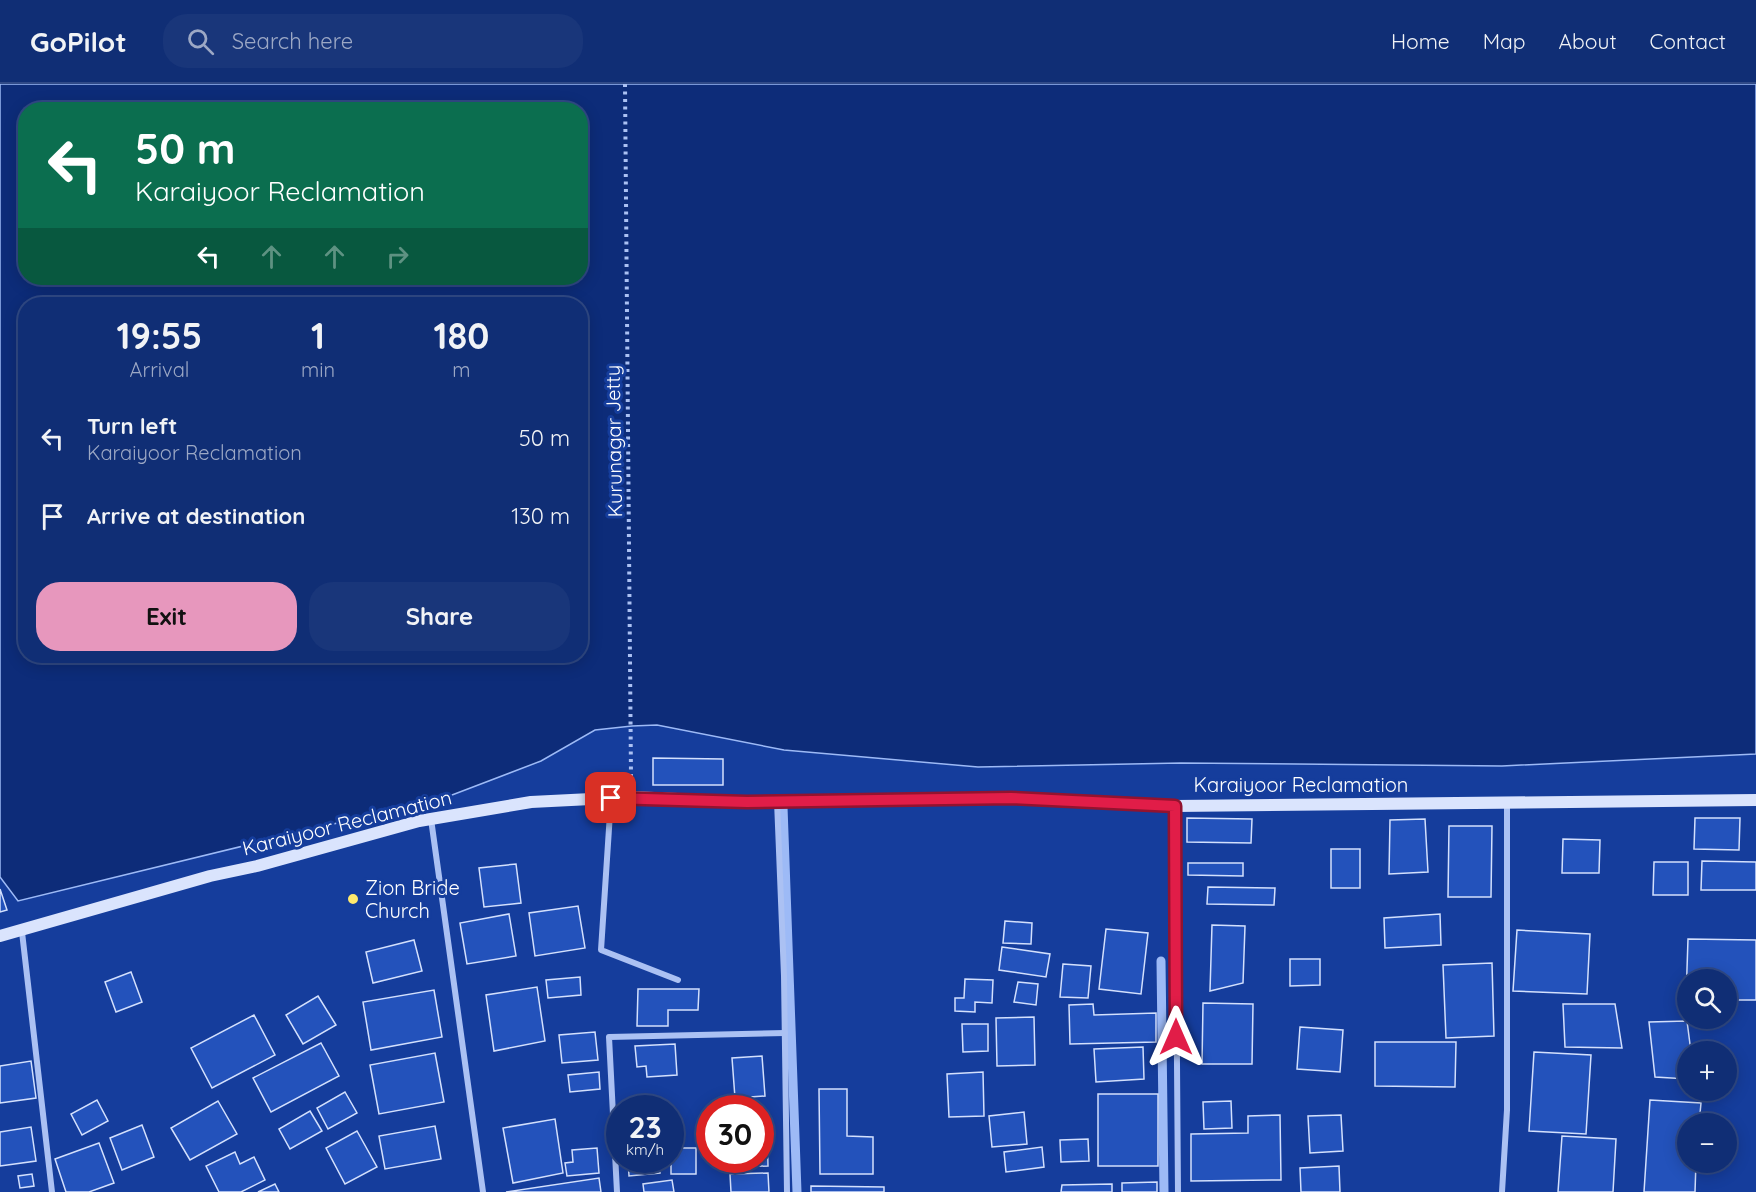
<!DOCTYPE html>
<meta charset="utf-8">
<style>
body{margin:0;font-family:Quicksand,sans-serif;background:#19367a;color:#f1f3f6;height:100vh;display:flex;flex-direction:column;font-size:22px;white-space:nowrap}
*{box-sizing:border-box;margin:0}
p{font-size:20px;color:#9ca8c5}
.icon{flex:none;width:33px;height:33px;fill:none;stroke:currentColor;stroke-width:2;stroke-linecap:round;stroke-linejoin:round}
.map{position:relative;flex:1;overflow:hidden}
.panel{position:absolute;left:18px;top:213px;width:570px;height:366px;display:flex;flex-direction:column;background:#102e75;border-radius:24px;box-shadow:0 3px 15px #0003,0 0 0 2px #304a87}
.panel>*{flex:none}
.guide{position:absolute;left:18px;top:18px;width:570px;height:183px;border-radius:24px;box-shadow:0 3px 15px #0003,0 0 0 2px #304a87;background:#0b6e4f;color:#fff;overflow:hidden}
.buttons{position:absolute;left:1677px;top:885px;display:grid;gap:12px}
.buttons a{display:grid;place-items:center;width:60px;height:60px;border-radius:50%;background:#102e75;box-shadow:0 3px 15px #0003,0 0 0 2px #304a87;font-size:30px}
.speed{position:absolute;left:606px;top:1011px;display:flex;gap:12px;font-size:30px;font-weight:700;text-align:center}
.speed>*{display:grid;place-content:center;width:78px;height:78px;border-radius:50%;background:#102e75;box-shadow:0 3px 15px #0003,0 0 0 2px #304a87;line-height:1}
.speed small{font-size:15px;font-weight:400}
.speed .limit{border:9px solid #d22;background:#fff;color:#111}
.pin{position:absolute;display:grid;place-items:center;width:51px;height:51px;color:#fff;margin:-26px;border-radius:12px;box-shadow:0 3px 9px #0006}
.me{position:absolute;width:66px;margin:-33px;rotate:0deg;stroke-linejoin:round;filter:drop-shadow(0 0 4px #0008)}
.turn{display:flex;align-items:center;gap:21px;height:126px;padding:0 18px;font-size:27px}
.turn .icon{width:78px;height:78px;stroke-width:2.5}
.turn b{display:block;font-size:42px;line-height:51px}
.lanes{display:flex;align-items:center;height:57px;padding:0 18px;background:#0003;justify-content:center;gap:30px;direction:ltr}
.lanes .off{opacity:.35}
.eta{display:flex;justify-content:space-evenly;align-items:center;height:102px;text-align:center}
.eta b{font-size:36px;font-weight:700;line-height:42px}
.cta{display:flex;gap:12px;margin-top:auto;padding:12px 18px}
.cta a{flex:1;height:69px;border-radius:24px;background:#e797bd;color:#111;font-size:24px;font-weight:700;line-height:69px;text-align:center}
.cta a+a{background:#19367a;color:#f1f3f6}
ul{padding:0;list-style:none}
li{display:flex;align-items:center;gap:18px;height:78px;padding:0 18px}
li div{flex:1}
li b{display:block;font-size:22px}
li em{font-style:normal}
header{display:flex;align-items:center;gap:36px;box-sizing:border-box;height:84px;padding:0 30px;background:#102e75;border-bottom:2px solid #304a87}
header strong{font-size:28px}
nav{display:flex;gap:33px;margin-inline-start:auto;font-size:21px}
.search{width:420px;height:54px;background:#19367a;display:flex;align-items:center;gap:15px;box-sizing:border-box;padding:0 21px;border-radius:24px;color:#9ca8c5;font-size:22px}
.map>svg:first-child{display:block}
</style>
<header>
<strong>GoPilot</strong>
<div class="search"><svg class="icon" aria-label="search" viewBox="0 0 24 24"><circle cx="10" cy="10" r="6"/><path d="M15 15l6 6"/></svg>Search here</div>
<nav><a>Home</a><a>Map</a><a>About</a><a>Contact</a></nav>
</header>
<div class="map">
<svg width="1756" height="1108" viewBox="0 0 1756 1108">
<rect width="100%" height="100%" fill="#153d9c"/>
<!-- water -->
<path fill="#0d2c79" stroke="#9dbaf6" stroke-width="1.5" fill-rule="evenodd" d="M0 0H1756V670L1502 682 1181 679 978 683 784 666 657 641 632 642 595 646 541 677 452 711 18 817 0 793ZM26 26H580V194H26ZM26 220H580V572H26Z"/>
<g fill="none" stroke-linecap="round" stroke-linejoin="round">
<!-- stream -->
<g stroke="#9dbaf6" stroke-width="9">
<polyline points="783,723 797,1108"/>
<polyline points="1161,877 1164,1108"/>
</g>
</g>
<!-- building -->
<g fill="#2352bb" stroke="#d3e0fd" stroke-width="1.5">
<polygon points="653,674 723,675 723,701 653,701"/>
<polygon points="1187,734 1252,735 1251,759 1187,758"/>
<polygon points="1695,734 1740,734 1739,766 1694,765"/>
<polygon points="1425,735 1428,788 1389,790 1390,736"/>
<polygon points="1449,742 1492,742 1491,813 1448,813"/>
<polygon points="1563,755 1600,756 1599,789 1562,789"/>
<rect x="1331" y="765" width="29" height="39"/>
<polygon points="1702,777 1756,778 1756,806 1701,806"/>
<polygon points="1654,778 1688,778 1688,811 1653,811"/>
<polygon points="1188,779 1243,779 1243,792 1188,791"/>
<polygon points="516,780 521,819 484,823 479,784"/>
<polygon points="1208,803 1275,804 1274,821 1207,820"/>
<polygon points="0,805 7,826 0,828"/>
<polygon points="578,822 585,864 535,872 529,829"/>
<polygon points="509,830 516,872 467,880 460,839"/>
<polygon points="1440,830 1441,861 1385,864 1384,834"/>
<polygon points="1005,837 1032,839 1031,860 1003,859"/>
<polygon points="1212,841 1245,842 1243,899 1210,907"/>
<polygon points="1106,845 1148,849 1141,910 1099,905"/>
<polygon points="1517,846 1590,850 1587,910 1513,907"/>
<polygon points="1688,855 1756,856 1756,916 1726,916 1726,896 1688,896 1686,915"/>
<polygon points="414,856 422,887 373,899 366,868"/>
<polygon points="1002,863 1050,870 1046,893 999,886"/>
<polygon points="1290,875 1320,875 1320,901 1290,902"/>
<polygon points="1492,879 1494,952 1446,954 1443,881"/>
<polygon points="1063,880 1091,882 1088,914 1060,913"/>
<polygon points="131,888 142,918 116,928 105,898"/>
<polygon points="580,893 581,911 548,914 546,896"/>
<polygon points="965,895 993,896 992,919 975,918 975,928 955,927 955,914 964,914"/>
<polygon points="1018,898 1038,900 1036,921 1014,918"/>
<polygon points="537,903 545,957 494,967 486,911"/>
<polygon points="638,905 699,905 698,926 668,926 668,942 637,942"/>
<polygon points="434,906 442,953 371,966 363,918"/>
<polygon points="318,912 336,941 303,960 286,931"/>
<polygon points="1203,919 1253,920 1252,980 1202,980"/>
<polygon points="1093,920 1094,931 1156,929 1156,958 1070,960 1069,921"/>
<polygon points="1563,920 1615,920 1622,964 1565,963"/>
<polygon points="254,931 275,971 212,1004 191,964"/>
<polygon points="1034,933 1035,981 997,982 996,934"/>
<polygon points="1687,937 1691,968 1688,968 1688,995 1655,993 1649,938"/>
<polygon points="962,940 988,940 988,967 963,968"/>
<polygon points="1300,943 1343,946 1340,988 1297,985"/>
<polygon points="595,948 598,976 562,979 559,951"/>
<polygon points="1375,958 1456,958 1455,1003 1375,1002"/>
<polygon points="321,959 339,992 271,1028 253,994"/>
<polygon points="675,960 677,991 647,993 646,982 637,983 635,962"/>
<polygon points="1143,963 1144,995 1096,998 1094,965"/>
<polygon points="1534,968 1591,971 1586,1050 1529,1047"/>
<polygon points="435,969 444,1018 379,1030 370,981"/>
<polygon points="762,972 765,1012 735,1014 732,974"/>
<polygon points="31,977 36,1014 0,1019 0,982"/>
<polygon points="599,988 600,1005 570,1008 568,991"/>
<polygon points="983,988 984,1032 949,1033 947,990"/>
<polygon points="819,1005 847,1005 847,1052 873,1053 873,1090 820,1090"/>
<polygon points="345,1008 357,1029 328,1045 317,1024"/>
<rect x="1098" y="1010" width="60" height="72"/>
<polygon points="97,1016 108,1037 82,1051 71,1030"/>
<polygon points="1650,1016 1701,1019 1699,1040 1688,1040 1688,1078 1696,1078 1695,1108 1644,1108"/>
<polygon points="218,1017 237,1050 190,1076 171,1044"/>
<polygon points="1231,1017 1232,1044 1204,1045 1203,1018"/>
<polygon points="310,1027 322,1047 290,1065 279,1045"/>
<polygon points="1024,1028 1027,1060 992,1063 989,1032"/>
<polygon points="1280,1031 1281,1096 1191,1097 1191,1050 1248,1049 1248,1032"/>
<polygon points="1341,1031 1343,1067 1310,1069 1308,1032"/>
<polygon points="555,1035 563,1089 513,1099 503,1044"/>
<polygon points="142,1041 154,1073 122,1086 110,1054"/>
<polygon points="435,1042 441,1075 385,1085 379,1052"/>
<polygon points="31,1043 36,1077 0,1082 0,1048"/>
<polygon points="760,1045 767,1045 768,1082 721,1083 721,1076 760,1076"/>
<polygon points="357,1047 377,1083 345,1100 326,1064"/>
<polygon points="1562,1052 1616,1055 1613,1108 1558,1108"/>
<polygon points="1088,1055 1089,1077 1061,1078 1060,1056"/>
<polygon points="99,1059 114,1099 89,1108 66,1108 55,1075"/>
<polygon points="1042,1063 1044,1083 1006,1088 1004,1068"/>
<polygon points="597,1064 599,1089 567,1092 565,1079 573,1078 572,1066"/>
<rect x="671" y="1064" width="25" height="26"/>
<polygon points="235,1068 240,1080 254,1073 265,1096 241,1108 219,1108 206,1082"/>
<polygon points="628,1076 659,1076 660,1089 629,1092"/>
<polygon points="1339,1082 1340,1108 1301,1108 1300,1084"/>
<polygon points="768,1089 769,1108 731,1108 730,1090"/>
<polygon points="32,1090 34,1102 20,1104 18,1092"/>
<polygon points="599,1094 601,1108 506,1108"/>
<polygon points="672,1096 674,1108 644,1108 643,1100"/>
<polygon points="1157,1098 1157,1108 1122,1108 1122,1099"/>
<polygon points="275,1100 279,1108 258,1108"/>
<polygon points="1112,1100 1112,1108 1061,1108 1062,1101"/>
<polygon points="811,1102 884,1103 884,1108 811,1108"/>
</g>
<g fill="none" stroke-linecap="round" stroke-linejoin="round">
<!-- path -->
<polyline stroke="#abc1f3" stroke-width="4" stroke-dasharray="3 4.5" stroke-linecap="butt" points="625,0 631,692"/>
<!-- street -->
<g stroke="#abc1f3" stroke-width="6">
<polyline points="611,714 601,866 678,896"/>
<polyline points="777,717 784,892 787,1108"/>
<polyline points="1175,722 1178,1108"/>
<polyline points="431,735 483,1108"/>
<polyline points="22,848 52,1108"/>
<polyline points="617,1108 609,953 785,949"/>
<polyline points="1502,1108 1507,1026 1507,720"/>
</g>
<!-- secondary -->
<polyline stroke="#dae4fd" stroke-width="12" points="0,852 210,792 257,782 419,737 531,718 631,713 747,718 1011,714 1175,722 1756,716"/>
</g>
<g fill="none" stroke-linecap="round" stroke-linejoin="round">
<!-- route casing -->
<g stroke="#92132f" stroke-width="15">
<polyline id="route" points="611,714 747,718 1011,714 1175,722 1176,953"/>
</g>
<!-- route -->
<use href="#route" stroke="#e11d48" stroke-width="10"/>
</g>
<!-- markers -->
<circle fill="#ffe96d" stroke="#153d9c" stroke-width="2" cx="353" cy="815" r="6"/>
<g text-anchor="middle" stroke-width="6" stroke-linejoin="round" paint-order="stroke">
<!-- street labels -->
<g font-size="20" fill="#fff" stroke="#153d9c">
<text transform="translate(614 357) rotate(-91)" y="7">Kurunagar Jetty</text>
<text x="1301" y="708">Karaiyoor Reclamation</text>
<text transform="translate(347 739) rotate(-14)" y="7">Karaiyoor Reclamation</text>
</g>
<!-- poi labels -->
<g font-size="20" fill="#fff" stroke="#153d9c" text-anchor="start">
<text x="365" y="811">Zion Bride<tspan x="365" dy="23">Church</tspan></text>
</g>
</g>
</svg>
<div class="buttons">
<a><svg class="icon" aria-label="search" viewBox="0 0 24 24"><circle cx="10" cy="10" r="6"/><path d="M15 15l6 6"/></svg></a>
<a>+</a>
<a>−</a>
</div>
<div class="speed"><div>23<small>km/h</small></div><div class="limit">30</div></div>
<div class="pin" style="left:611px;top:714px;background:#d93025"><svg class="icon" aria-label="arrive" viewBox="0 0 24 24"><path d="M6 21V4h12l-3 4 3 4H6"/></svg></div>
<svg class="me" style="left:1176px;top:953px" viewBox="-20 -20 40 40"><path d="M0-17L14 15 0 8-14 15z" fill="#e11d48" stroke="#fff" stroke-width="4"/></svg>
<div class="guide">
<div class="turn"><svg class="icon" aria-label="left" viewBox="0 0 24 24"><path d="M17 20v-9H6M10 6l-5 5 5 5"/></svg><div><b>50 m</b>Karaiyoor Reclamation</div></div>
<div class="lanes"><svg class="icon" aria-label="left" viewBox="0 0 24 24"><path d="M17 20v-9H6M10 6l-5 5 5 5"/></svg><svg class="icon off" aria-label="ahead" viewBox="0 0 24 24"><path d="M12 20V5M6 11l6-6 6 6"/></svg><svg class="icon off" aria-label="ahead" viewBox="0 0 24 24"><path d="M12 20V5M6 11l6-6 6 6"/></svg><svg class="icon off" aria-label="right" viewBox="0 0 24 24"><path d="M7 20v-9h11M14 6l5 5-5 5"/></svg></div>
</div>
<section class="panel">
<div class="eta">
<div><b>19:55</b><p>Arrival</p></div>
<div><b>1</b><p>min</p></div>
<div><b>180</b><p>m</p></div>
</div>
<ul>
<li><svg class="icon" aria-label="left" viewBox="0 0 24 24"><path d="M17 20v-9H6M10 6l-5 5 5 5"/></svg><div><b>Turn left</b><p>Karaiyoor Reclamation</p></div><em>50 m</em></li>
<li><svg class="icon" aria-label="arrive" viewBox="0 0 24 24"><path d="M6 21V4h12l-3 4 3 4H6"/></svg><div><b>Arrive at destination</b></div><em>130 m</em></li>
</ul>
<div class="cta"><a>Exit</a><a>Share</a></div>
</section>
</div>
